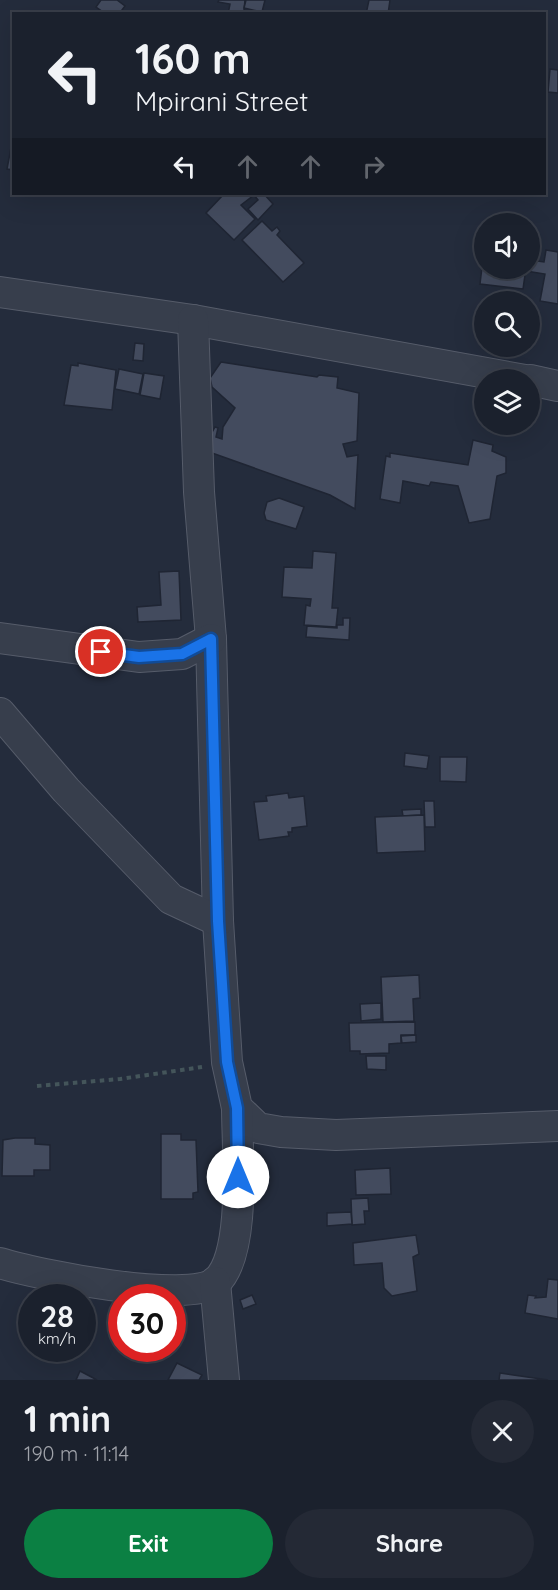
<!DOCTYPE html>
<meta charset="utf-8">
<style>
body{margin:0;font-family:Quicksand,sans-serif;background:#242935;color:#f1f3f6;height:100vh;display:flex;flex-direction:column;font-size:22px;white-space:nowrap}
*{box-sizing:border-box;margin:0}
p{font-size:20px;color:#a0a3aa}
.icon{flex:none;width:33px;height:33px;fill:none;stroke:currentColor;stroke-width:2;stroke-linecap:round;stroke-linejoin:round}
.map{position:relative;height:1380px;overflow:hidden}
.drawer{display:flex;flex-direction:column;background:#1b212d;flex:1}
.drawer>*{flex:none}
.hud{position:absolute;left:12px;top:12px;width:534px;height:183px;border-radius:0px;box-shadow:0 6px 24px #0002,0 0 0 2px #393e49;background:#1b212d;color:#f1f3f6;overflow:hidden}
.controls{position:absolute;left:474px;top:213px;display:grid;gap:12px}
.controls a{display:grid;place-items:center;width:66px;height:66px;border-radius:50%;background:#1b212d;box-shadow:0 6px 24px #0002,0 0 0 2px #393e49;font-size:30px}
.speed{position:absolute;left:18px;top:1284px;display:flex;gap:12px;font-size:30px;font-weight:700;text-align:center}
.speed>*{display:grid;place-content:center;width:78px;height:78px;border-radius:50%;background:#1b212d;box-shadow:0 6px 24px #0002,0 0 0 2px #393e49;line-height:1}
.speed small{font-size:15px;font-weight:400}
.speed .limit{border:9px solid #d22;background:#fff;color:#111}
.pin{position:absolute;display:grid;place-items:center;width:51px;height:51px;color:#fff;margin:-26px;border:3px solid #fff;border-radius:50%;box-shadow:0 2px 6px #0007}
.me{position:absolute;width:66px;margin:-33px;rotate:0deg;stroke-linejoin:round;filter:drop-shadow(0 0 4px #0008)}
.turn{display:flex;align-items:center;gap:21px;height:126px;padding:0 24px;font-size:27px}
.turn .icon{width:78px;height:78px;stroke-width:2.5}
.turn b{display:block;font-size:42px;line-height:51px}
.lanes{display:flex;align-items:center;height:57px;padding:0 24px;background:#0003;justify-content:center;gap:30px;direction:ltr}
.lanes .off{opacity:.35}
.round{display:grid;place-items:center;flex:none;width:63px;height:63px;border-radius:32px;background:#242935}
.overview{display:flex;align-items:center;justify-content:space-between;height:102px;padding:0 24px}
h1{font-size:36px;font-weight:700;line-height:45px}
.primary-button{display:flex;gap:12px;margin-top:auto;padding:12px 24px}
.primary-button a{flex:1;height:69px;border-radius:36px;background:#0b8043;color:#fff;font-size:24px;font-weight:700;line-height:69px;text-align:center}
.primary-button a+a{background:#242935;color:#f1f3f6}
.map>svg:first-child{display:block}
</style>
<div class="map">
<svg width="558" height="1380" viewBox="0 0 558 1380">
<rect width="100%" height="100%" fill="#242c3c"/>
<!-- building -->
<g fill="#434b5e" stroke="#1f2533" stroke-width="1.5">
<polygon points="101,0 117,0 125,6 119,14 106,14 96,7"/>
<polygon points="219,0 245,0 244,10 258,14 228,14 230,4 218,2"/>
<polygon points="246,0 265,0 262,12 244,8"/>
<polygon points="369,0 390,0 388,14 366,14"/>
<polygon points="550,69 558,70 558,93 548,92"/>
<polygon points="13,137 14,137 14,170 7,169"/>
<polygon points="224,194 254,195 241,205 255,219 234,240 206,213"/>
<polygon points="256,194 264,194 273,204 258,220 248,209 258,200 254,195"/>
<polygon points="262,221 272,231 277,227 280,231 277,235 304,263 283,282 242,240"/>
<polygon points="484,250 484,268 526,268 523,289 480,284"/>
<polygon points="546,250 558,252 558,304 540,301 545,274 526,271 530,268 530,260 544,262"/>
<polygon points="135,343 144,344 143,361 133,360"/>
<polygon points="221,362 317,377 319,375 338,377 337,388 359,393 357,441 343,444 347,457 358,455 355,509 330,495 212,453 210,436 215,427 218,428 216,437 222,439 223,427 235,408 212,387 210,378"/>
<polygon points="78,363 116,370 112,410 64,405 71,365 78,366"/>
<polygon points="119,369 143,374 139,394 115,389"/>
<polygon points="144,373 164,376 160,399 140,395"/>
<polygon points="473,440 493,445 492,451 506,457 506,473 497,476 490,519 469,523 458,486 431,482 429,486 403,481 400,503 380,499 386,456 390,457 390,453 468,465"/>
<polygon points="279,498 304,507 296,529 266,520 264,513 267,502"/>
<polygon points="313,551 336,553 332,608 338,608 336,627 304,625 306,605 310,606 311,599 282,597 284,567 312,568"/>
<polygon points="179,571 181,620 138,622 137,607 161,605 159,572"/>
<polygon points="343,618 350,618 349,640 306,637 307,626 337,628 337,625 343,625"/>
<polygon points="405,753 429,756 427,769 404,766"/>
<polygon points="440,757 467,757 466,782 440,781"/>
<polygon points="288,793 289,798 304,796 307,826 292,828 292,832 288,832 289,836 259,840 254,802 267,801 266,796"/>
<polygon points="424,801 434,801 435,827 425,827"/>
<polygon points="421,809 421,815 403,816 402,810"/>
<polygon points="424,815 425,851 377,853 375,817"/>
<polygon points="419,975 420,998 413,999 414,1021 383,1022 381,977"/>
<polygon points="381,1003 381,1019 361,1021 360,1004"/>
<polygon points="415,1022 415,1035 401,1035 401,1043 389,1044 389,1053 360,1054 360,1051 350,1051 349,1023"/>
<polygon points="416,1035 416,1042 402,1043 401,1036"/>
<polygon points="366,1056 386,1056 386,1070 367,1069"/>
<polygon points="161,1134 181,1134 181,1140 196,1140 198,1192 193,1193 193,1199 161,1199"/>
<polygon points="15,1138 35,1138 35,1144 50,1145 50,1170 34,1170 34,1176 2,1176 3,1140"/>
<polygon points="390,1168 391,1194 356,1195 355,1170"/>
<polygon points="368,1198 369,1211 364,1211 365,1224 352,1225 351,1199"/>
<polygon points="351,1212 352,1224 327,1226 327,1213"/>
<polygon points="416,1235 419,1254 413,1257 417,1291 392,1296 384,1288 382,1263 354,1265 353,1243"/>
<polygon points="548,1279 558,1280 558,1319 525,1313 528,1295 536,1296 535,1298 546,1297"/>
<polygon points="252,1295 256,1304 243,1309 240,1300"/>
<polygon points="177,1363 202,1375 199,1380 168,1380"/>
<polygon points="80,1371 97,1380 76,1380"/>
<polygon points="500,1373 548,1380 499,1380"/>
</g>
<g fill="none" stroke-linecap="round" stroke-linejoin="round">
<!-- minor casing -->
<g stroke="#565c6a" stroke-width="32">
<g id="minor">
<polyline points="0,292 193,320 525,380"/>
<polyline points="193,320 199,492 211,639 218,921 227,1062 237,1108 258,1128 281,1132 336,1135 558,1126"/>
<polyline points="530,380 558,386"/>
<polyline points="0,638 139,657 182,654 211,639"/>
<polyline points="0,713 66,790 171,899 218,921"/>
<path d="M0 1263C34 1274 190 1305 216 1282 247 1254 237 1149 237 1108"/>
<polyline points="215,1282 224,1380"/>
</g>
</g>
<!-- path -->
<polyline stroke="#44555a" stroke-width="4" stroke-dasharray="4.5 4.5" stroke-linecap="butt" points="37,1086 120,1079 202,1067"/>
<!-- minor -->
<use href="#minor" stroke="#373e4c" stroke-width="30"/>
</g>
<g fill="none" stroke-linecap="round" stroke-linejoin="round">
<!-- route casing -->
<g stroke="#114b97" stroke-width="15">
<polyline id="route" points="101,652 139,657 182,654 211,639 218,921 227,1062 237,1108 238,1177"/>
</g>
<!-- route -->
<use href="#route" stroke="#1a73e8" stroke-width="10"/>
</g>
</svg>
<div class="controls">
<a><svg class="icon" aria-label="sound" viewBox="0 0 24 24"><path d="M4 9h4l5-4v14l-5-4H4zM17 9q2 3 0 6"/></svg></a>
<a><svg class="icon" aria-label="search" viewBox="0 0 24 24"><circle cx="10" cy="10" r="6"/><path d="M15 15l6 6"/></svg></a>
<a><svg class="icon" aria-label="layers" viewBox="0 0 24 24"><path d="M12 4l9 5-9 5-9-5zM3 14l9 5 9-5"/></svg></a>
</div>
<div class="speed"><div>28<small>km/h</small></div><div class="limit">30</div></div>
<div class="pin" style="left:101px;top:652px;background:#d93025"><svg class="icon" aria-label="arrive" viewBox="0 0 24 24"><path d="M6 21V4h12l-3 4 3 4H6"/></svg></div>
<svg class="me" style="left:238px;top:1177px" viewBox="-20 -20 40 40"><circle r="19" fill="#fff"/><path d="M0-13L10 11 0 6-10 11z" fill="#1a73e8"/></svg>
<div class="hud">
<div class="turn"><svg class="icon" aria-label="left" viewBox="0 0 24 24"><path d="M17 20v-9H6M10 6l-5 5 5 5"/></svg><div><b>160 m</b>Mpirani Street</div></div>
<div class="lanes"><svg class="icon" aria-label="left" viewBox="0 0 24 24"><path d="M17 20v-9H6M10 6l-5 5 5 5"/></svg><svg class="icon off" aria-label="ahead" viewBox="0 0 24 24"><path d="M12 20V5M6 11l6-6 6 6"/></svg><svg class="icon off" aria-label="ahead" viewBox="0 0 24 24"><path d="M12 20V5M6 11l6-6 6 6"/></svg><svg class="icon off" aria-label="right" viewBox="0 0 24 24"><path d="M7 20v-9h11M14 6l5 5-5 5"/></svg></div>
</div>
</div>
<section class="drawer">
<div class="overview"><div><h1>1 min</h1><p>190 m · 11:14</p></div><a class="round"><svg class="icon" aria-label="close" viewBox="0 0 24 24"><path d="M6 6l12 12M18 6L6 18"/></svg></a></div>
<div class="primary-button"><a>Exit</a><a>Share</a></div>
</section>
